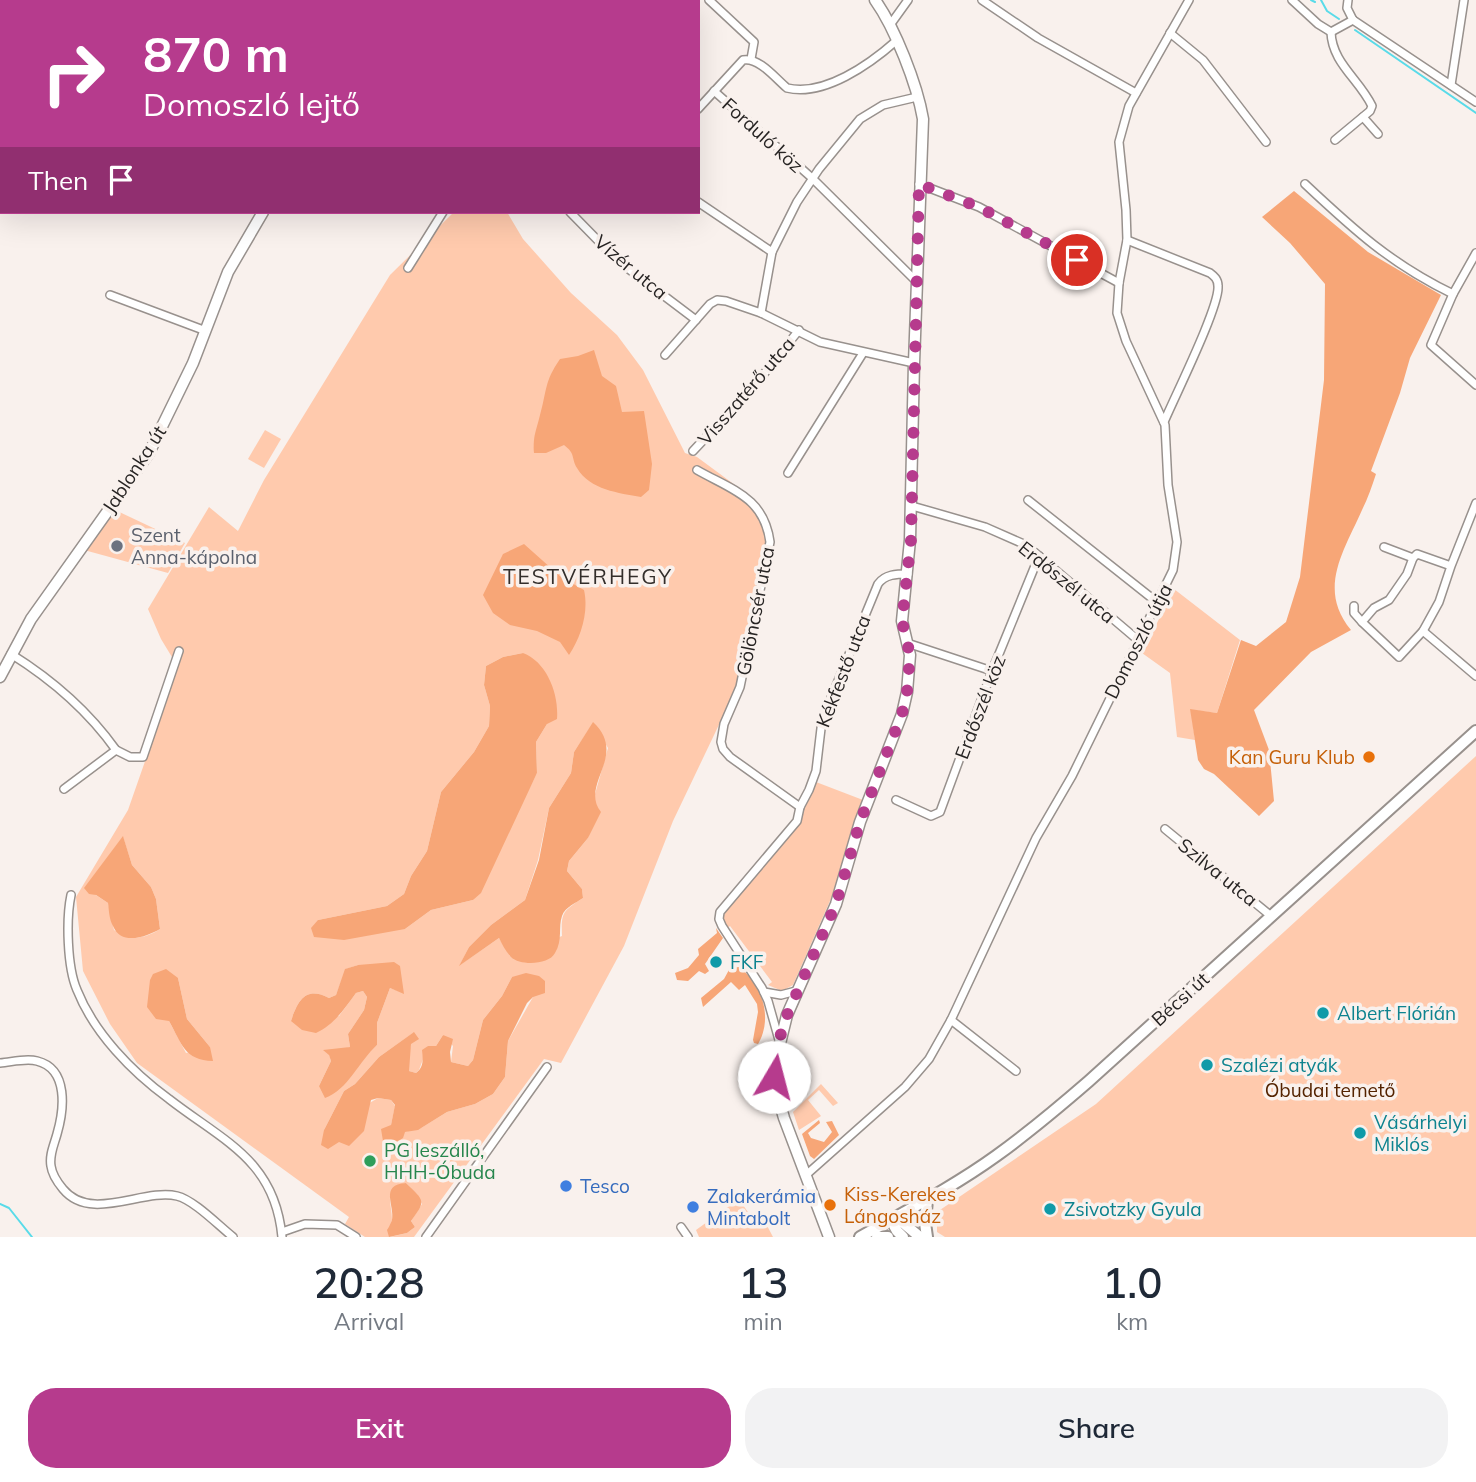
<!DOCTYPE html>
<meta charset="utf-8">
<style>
body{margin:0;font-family:Mulish,sans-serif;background:#f2f2f3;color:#1f2937;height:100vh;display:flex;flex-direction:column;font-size:26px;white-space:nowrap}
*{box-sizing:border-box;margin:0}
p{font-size:23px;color:#747a83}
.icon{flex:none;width:38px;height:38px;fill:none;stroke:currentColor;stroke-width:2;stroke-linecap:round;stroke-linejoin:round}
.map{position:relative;height:1237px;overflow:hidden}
.drawer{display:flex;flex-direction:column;background:#fff;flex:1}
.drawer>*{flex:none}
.banner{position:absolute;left:0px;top:0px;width:700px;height:214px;box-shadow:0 7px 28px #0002;background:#b63b8d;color:#fff;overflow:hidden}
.pin{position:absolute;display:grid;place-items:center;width:60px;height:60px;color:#fff;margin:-30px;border:4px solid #fff;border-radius:50%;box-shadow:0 2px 7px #0007}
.me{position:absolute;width:77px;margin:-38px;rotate:8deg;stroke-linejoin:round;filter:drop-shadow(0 0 5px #0008)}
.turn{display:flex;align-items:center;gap:24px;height:147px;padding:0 28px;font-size:32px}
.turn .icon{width:91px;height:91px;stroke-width:2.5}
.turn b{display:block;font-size:49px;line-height:60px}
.then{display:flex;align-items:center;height:66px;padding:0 28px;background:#0003;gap:14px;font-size:26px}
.eta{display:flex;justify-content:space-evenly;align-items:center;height:119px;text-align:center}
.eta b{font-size:42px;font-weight:600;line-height:49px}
.primary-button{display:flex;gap:14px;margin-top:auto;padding:14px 28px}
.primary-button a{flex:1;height:80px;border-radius:28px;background:#b63b8d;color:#fff;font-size:28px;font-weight:600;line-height:80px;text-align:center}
.primary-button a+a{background:#f2f2f3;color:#1f2937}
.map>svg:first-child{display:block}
</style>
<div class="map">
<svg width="1476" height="1237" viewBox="0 0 1476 1237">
<rect width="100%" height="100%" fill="#f9f1ed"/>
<!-- green -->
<g fill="#ffcaad" fill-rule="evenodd">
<path d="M454 212H507L523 239 571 293 617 335 643 370 685 453 697 457 739 488 759 517 767 542 736 689 673 821 624 946 561 1063 544 1059 414 1237H390L407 1233 415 1227 411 1221 422 1204 417 1194 406 1183C382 1189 392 1202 392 1220 392 1225 390 1231 389 1237H365L345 1224 349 1217 137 1063 110 1024 83 971 76 897 128 810 178 667 161 639 148 609 209 507 238 531 264 480 390 275ZM523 653 547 724 536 742 537 773 473 900 431 910 405 929 318 920 387 906 404 894 411 876 427 851 441 792 474 752 489 726 490 706 484 685 486 666 503 657ZM593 723 608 748 595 794V804L588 838 569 861 567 871 582 889 583 898C563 911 561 912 562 936L510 956 499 938 460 965 469 947 491 925 525 900 538 860 549 808 571 773 574 752ZM123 837 132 865 151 887 156 899 160 929C143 940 131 940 114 930L108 903 85 888ZM358 965 404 993 390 988 377 1023V1045L366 1054 344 1084 319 1086 331 1061 329 1054 350 1047 348 1034 364 1010 367 997 363 991 356 993 339 1016 291 1021C298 1000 306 986 329 998L336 995 346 969ZM512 977 533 997 508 1041 505 1077 493 1094 475 1104 447 1112 421 1128 404 1132 391 1125 395 1106 391 1100 378 1098 324 1130 344 1091 355 1084 379 1057 413 1033 409 1053V1071L416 1073 419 1070 428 1046H436L443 1035 453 1046 451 1062 468 1066 473 1060 483 1020 502 996ZM178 978 187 1019 210 1047 186 1053 169 1021Z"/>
<polygon points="265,430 281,439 264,468 248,459"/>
<polygon points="113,509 185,543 168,573 84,550"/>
<polygon points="1174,589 1240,640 1217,713 1191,710 1195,740 1177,737 1170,673 1142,653"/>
<polygon points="1476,756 1476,1237 945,1237 937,1232 937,1212 1096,1104"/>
<polygon points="816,782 863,800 844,869 793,985 782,991 768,985 772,982 730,926 727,928 722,919 724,910 802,810"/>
<polygon points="765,1049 770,1049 771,1052 771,1091 765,1075"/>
<polygon points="821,1084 838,1103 833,1106 819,1090 808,1100 821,1116 799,1130 793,1112"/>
<polygon points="739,1199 754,1221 763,1218 773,1237 699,1237 696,1230"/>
</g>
<!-- forest -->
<g fill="#f7a677">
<path d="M1294 191 1368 252 1441 295 1410 358 1400 393 1371 471 1376 474C1372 486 1368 498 1362 510 1344 551 1317 589 1351 630L1311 652 1254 710 1269 750 1274 801 1259 816 1214 774 1204 769 1198 760 1190 709 1217 713 1241 640 1256 646 1286 622 1300 577 1324 380 1325 284 1290 243 1262 217Z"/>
<path d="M594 350 602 376 616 386 622 412 644 411 652 464 649 490 641 497C619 493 590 490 577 468 571 458 576 454 564 445L546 453H534C533 435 536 432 540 415 547 391 544 382 560 359L578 356Z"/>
<path d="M524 544 561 577 584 590C589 612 581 637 569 655L560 642 537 631 510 625 493 613 483 595 503 554Z"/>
<path d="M523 653C547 662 559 694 557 719L547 724 536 742 537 773 481 893 473 900 431 910 405 929 344 940 314 937 311 928 318 920 387 906 404 894 411 876 427 851 441 792 474 752 489 726 490 706 484 685 486 666 503 657Z"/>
<path d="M593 722C629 756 579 784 601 812L588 838 569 861 567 871 582 889 583 898C576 903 565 907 562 916 558 927 563 940 555 953 549 965 520 966 511 957 506 952 502 944 499 938L459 966 469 947 491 925 525 900 539 860 549 808 571 773 574 752Z"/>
<path d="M123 836 132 865 151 887 156 899 160 929C146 937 121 946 113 926 109 919 109 910 108 903L96 895 89 894 84 888Z"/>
<polygon points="716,928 723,938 705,964 709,971 705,974 699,971 688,981 677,980 675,973 688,968 699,955 698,949 717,933"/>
<path d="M394 962 400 966 404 994 390 988 377 1023V1045C359 1061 348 1090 325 1098L319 1086 331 1061 329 1055 323 1050 350 1047 348 1034 364 1010 367 997 363 991 356 993C344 1009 335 1024 316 1033L302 1030 291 1021C298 1000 306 986 329 998L336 995 345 969 358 965Z"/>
<path d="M739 967C763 984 773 1019 758 1044L754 1043 753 1040 758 1012 757 1004 745 985 739 990 731 982 703 1007 701 998 724 979 730 968Z"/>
<path d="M166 969 178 978 187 1019 210 1047 213 1061C184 1060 182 1044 169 1021L156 1019 147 1007 150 980 153 974Z"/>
<path d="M526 973 539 976 545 981V993L533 997 527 1003 508 1041 505 1077 493 1094 475 1104 447 1112 418 1130 405 1132 403 1138 395 1143 383 1141 381 1129 391 1125 395 1105 391 1100 378 1098 371 1100 364 1131 349 1146 339 1142 328 1149 321 1145 324 1130 344 1091 355 1084 379 1057 414 1032 419 1039 411 1044 409 1071 416 1073C424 1067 423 1059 422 1050L428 1046H436L443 1035 453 1039 450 1052 451 1062 468 1066 473 1060 483 1020 502 996 512 977Z"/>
<polygon points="819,1120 820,1123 808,1133 811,1138 824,1142 832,1132 826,1122 832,1121 839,1135 814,1159 810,1156 802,1134"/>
<path d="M406 1183C425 1201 426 1201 411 1221L415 1227 407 1233 389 1237 387 1230C388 1229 392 1221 392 1220 395 1205 379 1185 406 1183Z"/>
</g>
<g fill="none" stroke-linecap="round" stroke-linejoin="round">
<!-- stream -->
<g stroke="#59dbe9" stroke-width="2">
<polyline points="1311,0 1315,2"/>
<polyline points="1321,0 1327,11 1339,19"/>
<polyline points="1355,30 1476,113"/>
<polyline points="0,1204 9,1208 32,1237"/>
</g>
<!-- street casing -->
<g stroke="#98918d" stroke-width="10">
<g id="street">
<polyline points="385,0 388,2"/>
<polyline points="709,0 754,42 751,59"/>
<polyline points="982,0 1038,38 1136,93"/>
<polyline points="1292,0 1318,24 1331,32 1353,20"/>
<polyline points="1348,0 1347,8 1353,20"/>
<polyline points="55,2 56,0"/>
<polyline points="583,2 585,0"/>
<polyline points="1353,20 1476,102"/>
<polyline points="890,25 908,0"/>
<path d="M1331 32C1332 63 1359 79 1372 106L1370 111 1335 140"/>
<polyline points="1170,33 1203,60 1266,142"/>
<polyline points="0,35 2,36"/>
<polyline points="1451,85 1464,0"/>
<polyline points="714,91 812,178 916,281"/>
<polyline points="0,106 2,102"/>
<path d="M698 109 743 60C759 57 775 78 787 88 824 97 870 64 896 41"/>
<polyline points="1363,117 1378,134"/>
<polyline points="919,184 979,207 1119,283"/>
<path d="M1305 184C1354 230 1391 264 1453 294"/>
<polyline points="698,202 772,252"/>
<polyline points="570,212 618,261 696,320"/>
<path d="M1127 240 1210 273C1214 276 1218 279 1218 286 1220 306 1174 398 1164 422"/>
<polyline points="1476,253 1453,294 1431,345 1476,385"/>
<polyline points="408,268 443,212"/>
<polyline points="110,295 206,331"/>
<polyline points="761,313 772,252 797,202 819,169 860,119 883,105 917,97"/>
<polyline points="665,355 710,304 717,300 726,301 761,313 820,342 914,363"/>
<polyline points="693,451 755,385 799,330"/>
<path d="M697 470C732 490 764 497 770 542L740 687 724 724 721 742 723 749 730 757 800 807"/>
<polyline points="788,473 863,353"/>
<polyline points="1028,500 1158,603"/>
<polyline points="912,506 985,527 1026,545 1139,641"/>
<polyline points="1384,547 1413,558"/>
<polyline points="1451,566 1417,554 1413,558 1407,574 1389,600 1374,608 1362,622 1399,657 1423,631 1439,602 1451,566 1476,503"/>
<polyline points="1354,606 1354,613 1362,622"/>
<polyline points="1423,631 1476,676"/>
<polyline points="907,643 992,671"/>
<path d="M11 654C51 679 89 712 116 750"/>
<polyline points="64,789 116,750 130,757 143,757 179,651"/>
<polyline points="896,800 931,816 940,812 992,671 1039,556"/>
<polyline points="1165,829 1271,916"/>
<path d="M71 895C66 919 67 967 77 990 94 1033 132 1072 169 1099 223 1141 275 1160 282 1237"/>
<polyline points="764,992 781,995 796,991"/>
<polyline points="951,1020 1016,1071"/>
<path d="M779 1040 768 1001 762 988 722 926 719 919 720 912 797 821 800 807 809 790 816 771 822 720 878 584C885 574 897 574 908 574"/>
<path d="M0 1063C12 1062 26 1058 37 1061 69 1069 64 1110 57 1134 54 1145 49 1155 51 1166 52 1174 58 1183 63 1189 91 1223 143 1188 177 1196 194 1200 219 1226 233 1237"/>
<polyline points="806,1175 905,1087 929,1059 951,1020 1036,838 1072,776 1173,570 1177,542 1168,485 1165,425 1126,341 1117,313 1119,283 1127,240 1126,210 1119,142 1129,106 1189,0"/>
<polyline points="681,1227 688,1237"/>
<polyline points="282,1232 305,1224 337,1225 356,1237"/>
<polyline points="426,1237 547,1067"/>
</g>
</g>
<!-- secondary casing -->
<g stroke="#98918d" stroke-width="13">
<g id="secondary">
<polyline points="405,2 406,0"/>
<polyline points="0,677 31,619 149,453 193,363 228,272 263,212"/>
<polyline points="896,1217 920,1237"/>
<polyline points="891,1220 897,1231 903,1237"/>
<path d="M829 1237 784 1118 775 1087 774 1068 787 1015 836 904 860 822 902 714 907 692 910 655 902 621 910 540 914 363 923 119C917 84 895 28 875 0"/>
</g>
</g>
<!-- primary casing -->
<g stroke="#98918d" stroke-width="14">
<g id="primary">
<path d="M860 1237C906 1211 953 1187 996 1156 1028 1133 1059 1107 1089 1081L1476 731"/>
<polyline points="877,1237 888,1237"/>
<polyline points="927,1237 925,1223 927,1200"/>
</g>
</g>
<!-- street -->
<use href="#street" stroke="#fff" stroke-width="7"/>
<!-- secondary -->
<use href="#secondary" stroke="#fff" stroke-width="10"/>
<!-- primary -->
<use href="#primary" stroke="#fff" stroke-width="10"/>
</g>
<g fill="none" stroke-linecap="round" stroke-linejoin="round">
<!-- route -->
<polyline stroke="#b63b8d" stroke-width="12" stroke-dasharray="0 21.6" points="774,1077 779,1040 787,1015 836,904 860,822 902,714 907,692 910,655 902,621 911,540 919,184 979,207 1077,260"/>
</g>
<!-- markers -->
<circle fill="#6b7280" stroke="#f9f1ed" stroke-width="2.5" cx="117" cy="546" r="7"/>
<g fill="#e8710a" stroke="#f9f1ed" stroke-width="2.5">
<circle cx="1369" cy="757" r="7"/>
<circle cx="830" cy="1205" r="7"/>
</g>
<g fill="#0f9aa8" stroke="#f9f1ed" stroke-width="2.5">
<circle cx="716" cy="962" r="7"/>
<circle cx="1323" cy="1013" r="7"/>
<circle cx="1207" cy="1065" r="7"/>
<circle cx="1360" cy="1133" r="7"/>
<circle cx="1050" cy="1209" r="7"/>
</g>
<circle fill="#2e9e5b" stroke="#f9f1ed" stroke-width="2.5" cx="370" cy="1161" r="7"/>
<g fill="#3f7fe0" stroke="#f9f1ed" stroke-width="2.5">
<circle cx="566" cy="1186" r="7"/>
<circle cx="693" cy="1207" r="7"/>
</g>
<g text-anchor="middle" stroke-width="7" stroke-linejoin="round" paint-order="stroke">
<!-- street labels -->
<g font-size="19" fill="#272423" stroke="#f9f1ed">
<text transform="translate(763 135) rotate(42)" y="7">Forduló köz</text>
<text transform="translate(631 267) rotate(40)" y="7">Vízér utca</text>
<text transform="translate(746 391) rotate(-49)" y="7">Visszatérő utca</text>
<text transform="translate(134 469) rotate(-57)" y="7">Jablonka út</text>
<text transform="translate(1067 582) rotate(39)" y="7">Erdőszél utca</text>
<text transform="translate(755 611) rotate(-79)" y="7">Gölöncsér utca</text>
<text transform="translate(1138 641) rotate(-63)" y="7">Domoszló útja</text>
<text transform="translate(843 671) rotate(-69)" y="7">Kékfestő utca</text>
<text transform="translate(980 707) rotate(-69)" y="7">Erdőszél köz</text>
<text transform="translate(1218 872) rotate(39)" y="7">Szilva utca</text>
<text transform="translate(1180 999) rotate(-42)" y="7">Bécsi út</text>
</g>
<!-- worship labels -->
<g font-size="19" fill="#5b616d" stroke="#f9f1ed" text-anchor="start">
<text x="131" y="542">Szent<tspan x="131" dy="22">Anna-kápolna</tspan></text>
</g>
<!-- food labels -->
<g font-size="19" fill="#c56008" stroke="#f9f1ed" text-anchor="end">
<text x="1355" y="764">Kan Guru Klub</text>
<text x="844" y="1201" text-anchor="start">Kiss-Kerekes<tspan x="844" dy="22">Lángosház</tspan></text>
</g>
<!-- culture labels -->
<g font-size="19" fill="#0d838f" stroke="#f9f1ed" text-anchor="start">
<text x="730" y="969">FKF</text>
<text x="1337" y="1020">Albert Flórián</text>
<text x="1221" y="1072">Szalézi atyák</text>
<text x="1374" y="1129">Vásárhelyi<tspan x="1374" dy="22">Miklós</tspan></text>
<text x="1064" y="1216">Zsivotzky Gyula</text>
</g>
<!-- park labels -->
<g font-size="19" fill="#542300" stroke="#f9f1ed">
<text x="1330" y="1097">Óbudai temető</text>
</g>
<!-- leisure labels -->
<g font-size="19" fill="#27864d" stroke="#f9f1ed" text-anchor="start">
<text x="384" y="1157">PG leszálló,<tspan x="384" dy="22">HHH-Óbuda</tspan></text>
</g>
<!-- shop labels -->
<g font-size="19" fill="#366cbe" stroke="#f9f1ed" text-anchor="start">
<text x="580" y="1193">Tesco</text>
<text x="707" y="1203">Zalakerámia<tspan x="707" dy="22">Mintabolt</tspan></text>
</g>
<!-- neighbourhood labels -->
<g font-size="21" letter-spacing="2" fill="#332e2b" stroke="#f9f1ed">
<text x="588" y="584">TESTVÉRHEGY</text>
</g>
</g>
</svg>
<div class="pin" style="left:1077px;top:260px;background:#d93025"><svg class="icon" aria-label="arrive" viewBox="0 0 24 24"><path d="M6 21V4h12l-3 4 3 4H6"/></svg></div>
<svg class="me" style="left:774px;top:1077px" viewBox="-20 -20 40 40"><circle r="19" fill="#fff"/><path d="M0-13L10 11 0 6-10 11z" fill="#b63b8d"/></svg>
<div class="banner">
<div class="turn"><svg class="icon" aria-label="right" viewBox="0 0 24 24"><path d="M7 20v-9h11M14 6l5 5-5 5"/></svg><div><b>870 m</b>Domoszló lejtő</div></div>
<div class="then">Then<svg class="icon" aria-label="arrive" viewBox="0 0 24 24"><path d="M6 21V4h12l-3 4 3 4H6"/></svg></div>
</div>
</div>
<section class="drawer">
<div class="eta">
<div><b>20:28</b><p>Arrival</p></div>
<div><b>13</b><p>min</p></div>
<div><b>1.0</b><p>km</p></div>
</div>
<div class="primary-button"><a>Exit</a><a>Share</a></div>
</section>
